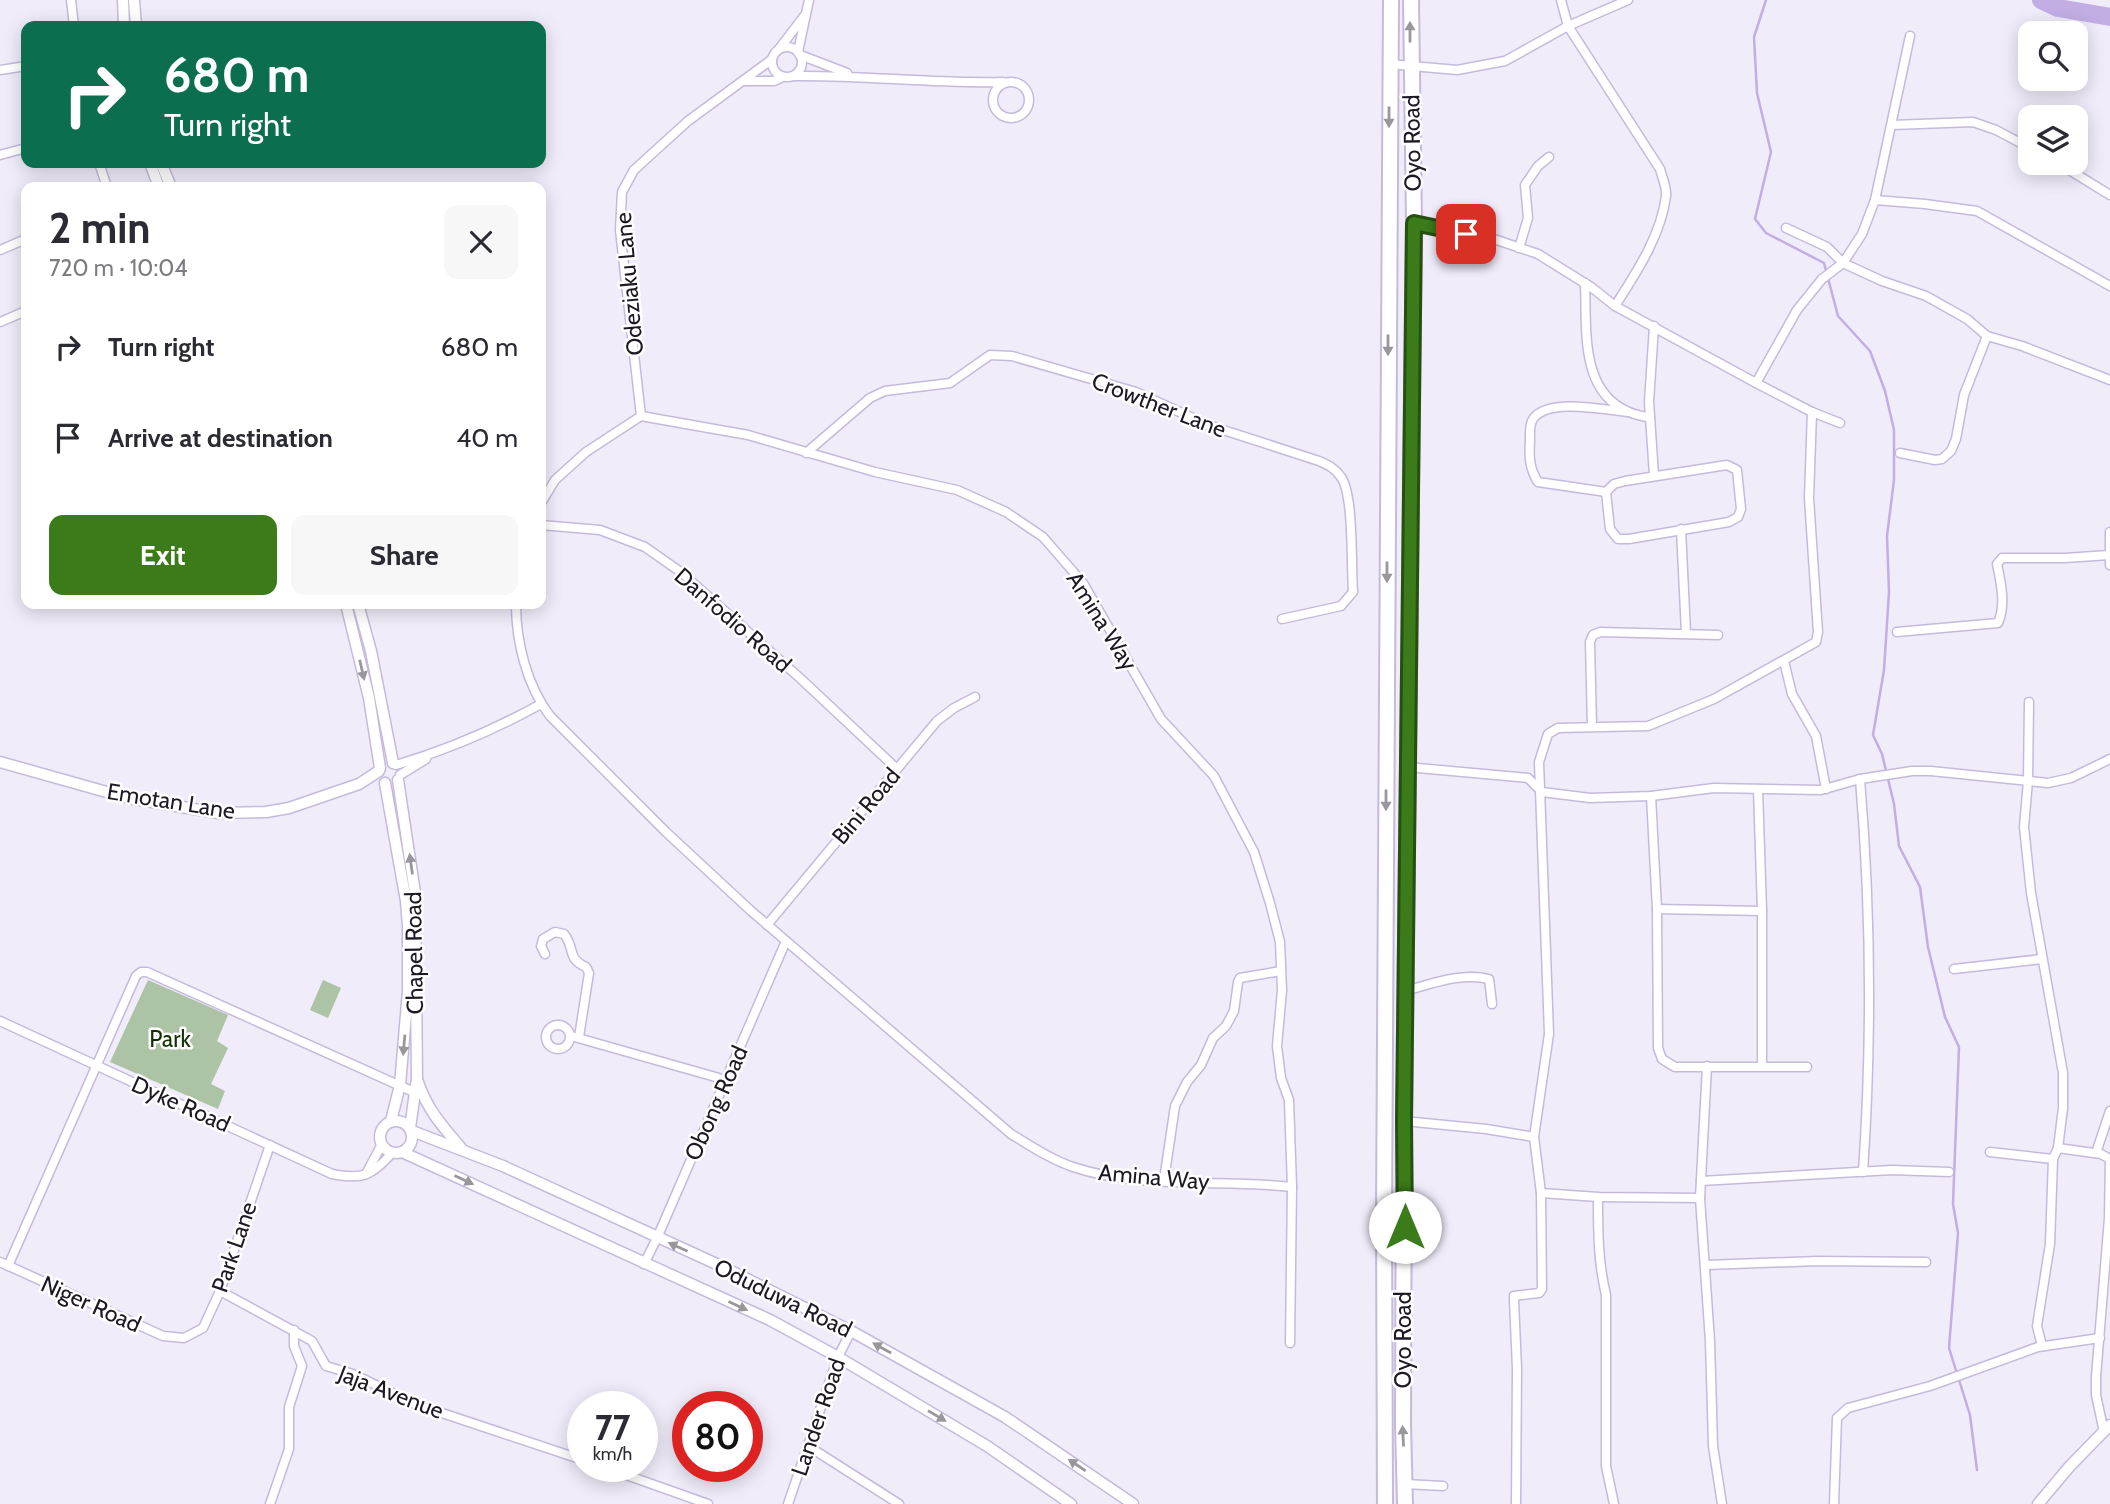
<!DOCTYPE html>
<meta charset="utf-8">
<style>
body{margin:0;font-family:Cabin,sans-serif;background:#f7f7f7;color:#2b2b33;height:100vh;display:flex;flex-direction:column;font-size:26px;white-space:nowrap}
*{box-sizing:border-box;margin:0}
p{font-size:23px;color:#7c7c81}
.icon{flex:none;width:38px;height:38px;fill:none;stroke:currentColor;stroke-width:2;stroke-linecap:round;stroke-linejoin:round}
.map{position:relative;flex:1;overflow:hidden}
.side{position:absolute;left:21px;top:182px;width:525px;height:427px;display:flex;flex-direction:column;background:#fff;border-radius:14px;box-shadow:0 4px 18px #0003}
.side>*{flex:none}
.guide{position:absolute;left:21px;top:21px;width:525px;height:147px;border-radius:14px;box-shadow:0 4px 18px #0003;background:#0b6e4f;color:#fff;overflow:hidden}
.tools{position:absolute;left:2018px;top:21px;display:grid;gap:14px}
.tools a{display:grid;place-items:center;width:70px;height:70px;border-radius:14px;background:#fff;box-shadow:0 4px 18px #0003;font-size:35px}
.speed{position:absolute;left:567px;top:1391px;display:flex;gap:14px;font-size:35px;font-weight:700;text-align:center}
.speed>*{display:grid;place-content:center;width:91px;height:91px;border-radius:50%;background:#fff;box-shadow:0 4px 18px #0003;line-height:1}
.speed small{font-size:18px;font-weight:400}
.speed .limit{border:10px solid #d22;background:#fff;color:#111}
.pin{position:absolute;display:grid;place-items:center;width:60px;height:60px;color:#fff;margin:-30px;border-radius:14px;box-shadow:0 4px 10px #0006}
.me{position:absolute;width:77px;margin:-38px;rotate:0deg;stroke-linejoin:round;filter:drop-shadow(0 0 5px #0008)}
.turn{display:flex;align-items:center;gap:24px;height:147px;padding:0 28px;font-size:32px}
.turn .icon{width:91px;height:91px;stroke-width:2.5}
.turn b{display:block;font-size:49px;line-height:60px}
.round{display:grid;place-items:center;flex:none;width:74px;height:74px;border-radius:14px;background:#f7f7f7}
.overview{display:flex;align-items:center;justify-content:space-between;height:119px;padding:0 28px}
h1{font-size:42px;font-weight:800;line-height:52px}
.primary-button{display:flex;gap:14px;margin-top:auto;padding:14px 28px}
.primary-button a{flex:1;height:80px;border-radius:14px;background:#3b7b19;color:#fff;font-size:28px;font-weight:800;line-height:80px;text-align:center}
.primary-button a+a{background:#f7f7f7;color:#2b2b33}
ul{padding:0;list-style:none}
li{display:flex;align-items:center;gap:21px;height:91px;padding:0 28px}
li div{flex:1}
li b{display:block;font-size:26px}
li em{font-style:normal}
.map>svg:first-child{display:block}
</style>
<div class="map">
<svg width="2110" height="1504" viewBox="0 0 2110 1504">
<rect width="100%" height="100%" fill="#f0ecfa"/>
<!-- green -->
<g fill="#adc3a5">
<polygon points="148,980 228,1015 217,1041 228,1048 211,1084 225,1091 218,1109 110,1062"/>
<polygon points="323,980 341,988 328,1018 310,1010"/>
</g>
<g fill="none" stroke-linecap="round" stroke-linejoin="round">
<!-- stream -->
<polyline stroke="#c2aee4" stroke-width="2.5" points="1766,0 1754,37 1757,93 1771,152 1755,219 1766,233 1824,263 1838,316 1870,351 1885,391 1894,430 1894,480 1887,536 1889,592 1884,670 1873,735 1882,754 1894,804 1899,846 1920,887 1928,947 1945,1017 1959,1047 1953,1204 1958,1233 1949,1348 1970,1415 1977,1470"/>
<!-- river -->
<polyline stroke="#c2aee4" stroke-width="18" points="2041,0 2058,8 2110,17"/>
<!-- minor casing -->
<g stroke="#c5badb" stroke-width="11">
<g id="minor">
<polyline points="71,0 74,26"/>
<path d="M1561 0 1568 26 1660 169C1662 177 1667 187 1666 196 1661 236 1636 273 1615 306"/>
<circle cx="787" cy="62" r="15"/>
<polyline points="779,49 805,15"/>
<polyline points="798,52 809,0"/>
<polyline points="800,55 847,73"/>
<polyline points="1389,64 1457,70 1505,61 1568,26 1628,0"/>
<polyline points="0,70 26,66"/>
<path d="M794 76C865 75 932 84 1003 82"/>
<polyline points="744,81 774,81 783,77"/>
<circle cx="1011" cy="100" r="18"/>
<polyline points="1892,125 1973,122 1996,130 2030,148"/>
<polyline points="0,155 26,148"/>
<polyline points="99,163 107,187"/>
<polyline points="2058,163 2110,195"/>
<polyline points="1875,200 1925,204 1977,211 2110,286"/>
<polyline points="1414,223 1488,237 1538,254 1591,287 1615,306 1756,383 1812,412 1840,423"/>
<polyline points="1786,228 1827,247 1843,263 1882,281 1926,296 1967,319 1987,336 2022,346 2110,380"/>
<polyline points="1519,248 1528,218 1525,185 1538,166 1549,157"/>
<polyline points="0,250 26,239"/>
<path d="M1585 283C1587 327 1579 392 1629 412 1635 415 1643 416 1650 418"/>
<polyline points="0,322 26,311"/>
<polyline points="1654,326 1649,402 1654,475"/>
<polyline points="1756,383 1797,310 1822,279 1843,263 1862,234 1875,200 1910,36"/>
<polyline points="641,416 620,230 622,192 634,170 688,121 771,60"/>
<path d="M806 453 870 398 885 391 950 383 990 355 1012 356 1136 392 1208 425 1319 461C1328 465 1335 468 1341 477 1354 495 1351 566 1353 592L1341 606 1282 619"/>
<polyline points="1900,453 1935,460 1942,459 1951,451 1956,439 1964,395 1987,336"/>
<polygon points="1727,465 1737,470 1741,509 1738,517 1729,522 1629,539 1618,539 1610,529 1606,492 1614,484 1625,481"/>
<path d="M1606 492 1538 482C1529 468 1529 456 1530 440 1530 433 1529 425 1533 419 1548 397 1605 410 1628 412"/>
<polyline points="541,503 555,480 586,452 641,416 748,435 875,472 957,490 1006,512 1043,537 1083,583 1161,719 1214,776 1254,852 1270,903 1280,942 1282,990 1277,1046 1281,1078 1289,1100 1292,1187 1290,1343"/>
<polyline points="541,525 600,530 645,547 682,573 801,679 897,769"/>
<polyline points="1681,529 1686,633"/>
<polyline points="2110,532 2110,565"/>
<path d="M516 604C516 642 527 686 550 716L666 832 750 910 1011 1134C1031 1146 1050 1159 1073 1167 1142 1190 1220 1179 1292 1187"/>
<path d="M1897 632 1998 623C2006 605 2001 583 1997 564L2002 558H2065L2109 555"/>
<polyline points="1784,661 1792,694 1816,736 1826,789"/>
<polyline points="2029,702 2028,781 2024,827 2031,893 2063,1073 2063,1108 2058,1148 2053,1159 2050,1244 2037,1326 2042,1346"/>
<polyline points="1592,727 1590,642 1593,635 1600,632 1718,635"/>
<path d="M396 765C447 750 494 730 541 704"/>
<polyline points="1407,767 1528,778 1542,792 1590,798 1651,796 1714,788 1821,790 1860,779 1912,771 1931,771 2048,783 2071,778 2110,759"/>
<polyline points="400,775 426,759"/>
<path d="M1860 779C1871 910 1872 1040 1863 1172"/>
<polyline points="1758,789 1762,911 1762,1066"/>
<polyline points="1651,796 1657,909 1658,1048 1662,1059 1675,1067 1807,1067"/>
<polyline points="1657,909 1762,911"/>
<polyline points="767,925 937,721 954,708 975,697"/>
<path d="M545 954 541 946 543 939 555 932 564 934C576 949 566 958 586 967L589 973 579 1037"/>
<polyline points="1954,969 2042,959"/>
<path d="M1405 991C1431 984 1462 972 1489 979L1492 1004"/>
<path d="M0 1021 332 1174C362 1180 372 1176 392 1153"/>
<circle cx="558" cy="1037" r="12"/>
<polyline points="571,1036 726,1080"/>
<polyline points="1707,1066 1700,1198 1710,1341 1713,1446 1722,1504"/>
<polyline points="1404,1121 1486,1129 1534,1137"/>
<polyline points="2058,1148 2101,1154 2110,1159 2109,1218 2096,1377 2096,1395 2104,1432"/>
<polyline points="1990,1152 2053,1159"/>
<polyline points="2096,1153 2110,1111"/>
<polyline points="366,1174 382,1144"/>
<polyline points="1164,1180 1175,1106 1187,1082 1201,1065 1213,1038 1226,1026 1234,1011 1238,982 1240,978 1281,971"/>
<polyline points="1701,1181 1892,1170 1949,1172"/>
<polyline points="1541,1193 1598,1197 1700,1198"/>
<path d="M1598 1197C1598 1231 1598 1262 1606 1295V1466L1614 1504"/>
<polyline points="0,1262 163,1336 184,1338 203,1328 220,1291 270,1145"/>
<polyline points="644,1264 657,1238 786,941"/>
<polyline points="1706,1265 1818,1261 1926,1262"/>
<polyline points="8,1266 136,976 141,972 147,972 416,1093"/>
<polyline points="220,1291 312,1341 326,1366 353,1374 415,1404 583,1460"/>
<polyline points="808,1446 899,1504"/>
<polyline points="601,1466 708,1504"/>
<polyline points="1405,1484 1443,1486"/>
<polyline points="270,1504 289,1449 289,1407 302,1366 294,1346 294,1330"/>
<polyline points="788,1504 838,1357 851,1331"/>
<polyline points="1516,1504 1517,1369 1514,1300 1514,1296 1539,1293 1542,1289 1541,1193 1534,1137 1549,1034 1539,762 1548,734 1558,728 1648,726 1714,699 1816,642 1818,632 1809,498 1812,412"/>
<polyline points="1834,1504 1837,1418 1848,1408 1930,1386 2038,1347 2100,1338"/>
</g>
</g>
<!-- tertiary casing -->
<g stroke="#c5badb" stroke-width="13">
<g id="tertiary">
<polyline points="123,0 124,26"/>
<polyline points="134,0 136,26"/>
<polyline points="150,163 159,187"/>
<polyline points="161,163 171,187"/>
<polyline points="346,604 369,698 380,768"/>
<polyline points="358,604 371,651 393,763"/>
<polyline points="0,762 128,798 218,813 266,812 289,808 359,784 379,771"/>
<polyline points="398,780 415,893 417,1078 410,1128"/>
<polyline points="385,783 406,901 408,926 408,991 400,1085 391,1121"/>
<path d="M418 1082C427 1109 442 1126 461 1148"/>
<circle cx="396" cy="1137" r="16"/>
<polyline points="412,1131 503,1166 723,1267 851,1331 1005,1417 1133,1504"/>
<polyline points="402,1152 770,1320 838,1357 987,1446 1071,1504"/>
<polyline points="2038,1504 2070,1466 2110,1425"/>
</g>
</g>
<!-- trunk casing -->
<g stroke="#c5badb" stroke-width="18">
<g id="trunk">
<polyline points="1385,1504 1384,1215 1391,0"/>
<polyline points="1405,1504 1403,1424 1404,1121 1414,223 1411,0"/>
</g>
</g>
<!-- minor -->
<use href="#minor" stroke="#fff" stroke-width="8"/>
<!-- tertiary -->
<use href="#tertiary" stroke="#fff" stroke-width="10"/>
<!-- trunk -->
<use href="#trunk" stroke="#fff" stroke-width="14"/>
</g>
<!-- one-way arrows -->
<defs><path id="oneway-solid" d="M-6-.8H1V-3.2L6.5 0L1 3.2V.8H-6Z" transform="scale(1.75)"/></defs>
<g fill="#99979c">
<use href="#oneway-solid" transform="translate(1410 32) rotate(-90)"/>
<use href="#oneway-solid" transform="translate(1389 117) rotate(90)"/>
<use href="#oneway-solid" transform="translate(1388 345) rotate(90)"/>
<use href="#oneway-solid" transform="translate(1387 572) rotate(90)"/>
<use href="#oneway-solid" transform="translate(362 670) rotate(77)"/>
<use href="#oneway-solid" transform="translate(1386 800) rotate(90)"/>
<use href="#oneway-solid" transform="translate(411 864) rotate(-98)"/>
<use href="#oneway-solid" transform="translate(404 1045) rotate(95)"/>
<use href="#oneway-solid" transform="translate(464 1180) rotate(25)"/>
<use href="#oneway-solid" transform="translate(678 1247) rotate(-156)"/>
<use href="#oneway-solid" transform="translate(738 1306) rotate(25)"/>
<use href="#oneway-solid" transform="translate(882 1348) rotate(-151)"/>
<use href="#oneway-solid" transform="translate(937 1416) rotate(31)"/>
<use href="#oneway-solid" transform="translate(1403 1436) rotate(-93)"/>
<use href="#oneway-solid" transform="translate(1077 1465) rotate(-146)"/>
</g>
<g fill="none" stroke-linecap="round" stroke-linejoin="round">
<!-- route casing -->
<g stroke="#265010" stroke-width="18">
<polyline id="route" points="1405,1227 1404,1121 1414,223 1466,234"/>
</g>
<!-- route -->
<use href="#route" stroke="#3b7b19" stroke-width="12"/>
</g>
<g text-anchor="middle" stroke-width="5" stroke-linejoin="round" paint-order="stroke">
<!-- street labels -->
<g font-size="23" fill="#1d1824" stroke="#fff">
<text transform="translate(1412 143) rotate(-91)" y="8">Oyo Road</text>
<text transform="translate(629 284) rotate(-95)" y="8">Odeziaku Lane</text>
<text transform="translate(1159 405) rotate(21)" y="8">Crowther Lane</text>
<text transform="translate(733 620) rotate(41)" y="8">Danfodio Road</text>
<text transform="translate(1102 621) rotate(58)" y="8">Amina Way</text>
<text transform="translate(171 801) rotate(9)" y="8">Emotan Lane</text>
<text transform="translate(866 806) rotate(-50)" y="8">Bini Road</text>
<text transform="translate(414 953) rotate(-91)" y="8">Chapel Road</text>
<text transform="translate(716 1103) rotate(-66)" y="8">Obong Road</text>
<text transform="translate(181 1104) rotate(24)" y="8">Dyke Road</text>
<text transform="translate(1154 1177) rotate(5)" y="8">Amina Way</text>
<text transform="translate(234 1247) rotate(-71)" y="8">Park Lane</text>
<text transform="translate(783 1298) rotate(26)" y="8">Oduduwa Road</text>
<text transform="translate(91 1304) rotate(24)" y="8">Niger Road</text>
<text transform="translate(1403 1340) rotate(-90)" y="8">Oyo Road</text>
<text transform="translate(391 1392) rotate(21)" y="8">Jaja Avenue</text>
<text transform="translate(818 1417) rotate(-71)" y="8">Lander Road</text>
</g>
<!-- park labels -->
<g font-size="23" fill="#103200" stroke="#fff">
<text x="170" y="1047">Park</text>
</g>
</g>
</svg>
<div class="tools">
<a><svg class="icon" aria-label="search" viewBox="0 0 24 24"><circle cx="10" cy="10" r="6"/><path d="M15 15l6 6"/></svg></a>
<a><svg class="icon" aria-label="layers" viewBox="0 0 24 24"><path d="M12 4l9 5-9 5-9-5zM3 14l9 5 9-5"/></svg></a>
</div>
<div class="speed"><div>77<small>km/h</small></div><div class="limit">80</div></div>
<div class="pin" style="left:1466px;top:234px;background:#d93025"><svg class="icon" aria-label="arrive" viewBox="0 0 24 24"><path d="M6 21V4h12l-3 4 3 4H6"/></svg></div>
<svg class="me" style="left:1405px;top:1227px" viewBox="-20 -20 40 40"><circle r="19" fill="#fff"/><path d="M0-13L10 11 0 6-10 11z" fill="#3b7b19"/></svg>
<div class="guide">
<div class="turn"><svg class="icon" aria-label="right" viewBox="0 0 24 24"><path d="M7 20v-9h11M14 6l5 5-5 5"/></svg><div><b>680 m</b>Turn right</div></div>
</div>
<section class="side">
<div class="overview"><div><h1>2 min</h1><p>720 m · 10:04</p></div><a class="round"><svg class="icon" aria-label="close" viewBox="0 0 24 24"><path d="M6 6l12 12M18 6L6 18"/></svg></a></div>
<ul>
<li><svg class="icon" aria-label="right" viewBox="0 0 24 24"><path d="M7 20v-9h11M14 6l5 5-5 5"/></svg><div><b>Turn right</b></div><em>680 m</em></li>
<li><svg class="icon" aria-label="arrive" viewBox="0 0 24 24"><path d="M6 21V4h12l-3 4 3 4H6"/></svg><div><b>Arrive at destination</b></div><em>40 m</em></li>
</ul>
<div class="primary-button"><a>Exit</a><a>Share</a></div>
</section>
</div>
